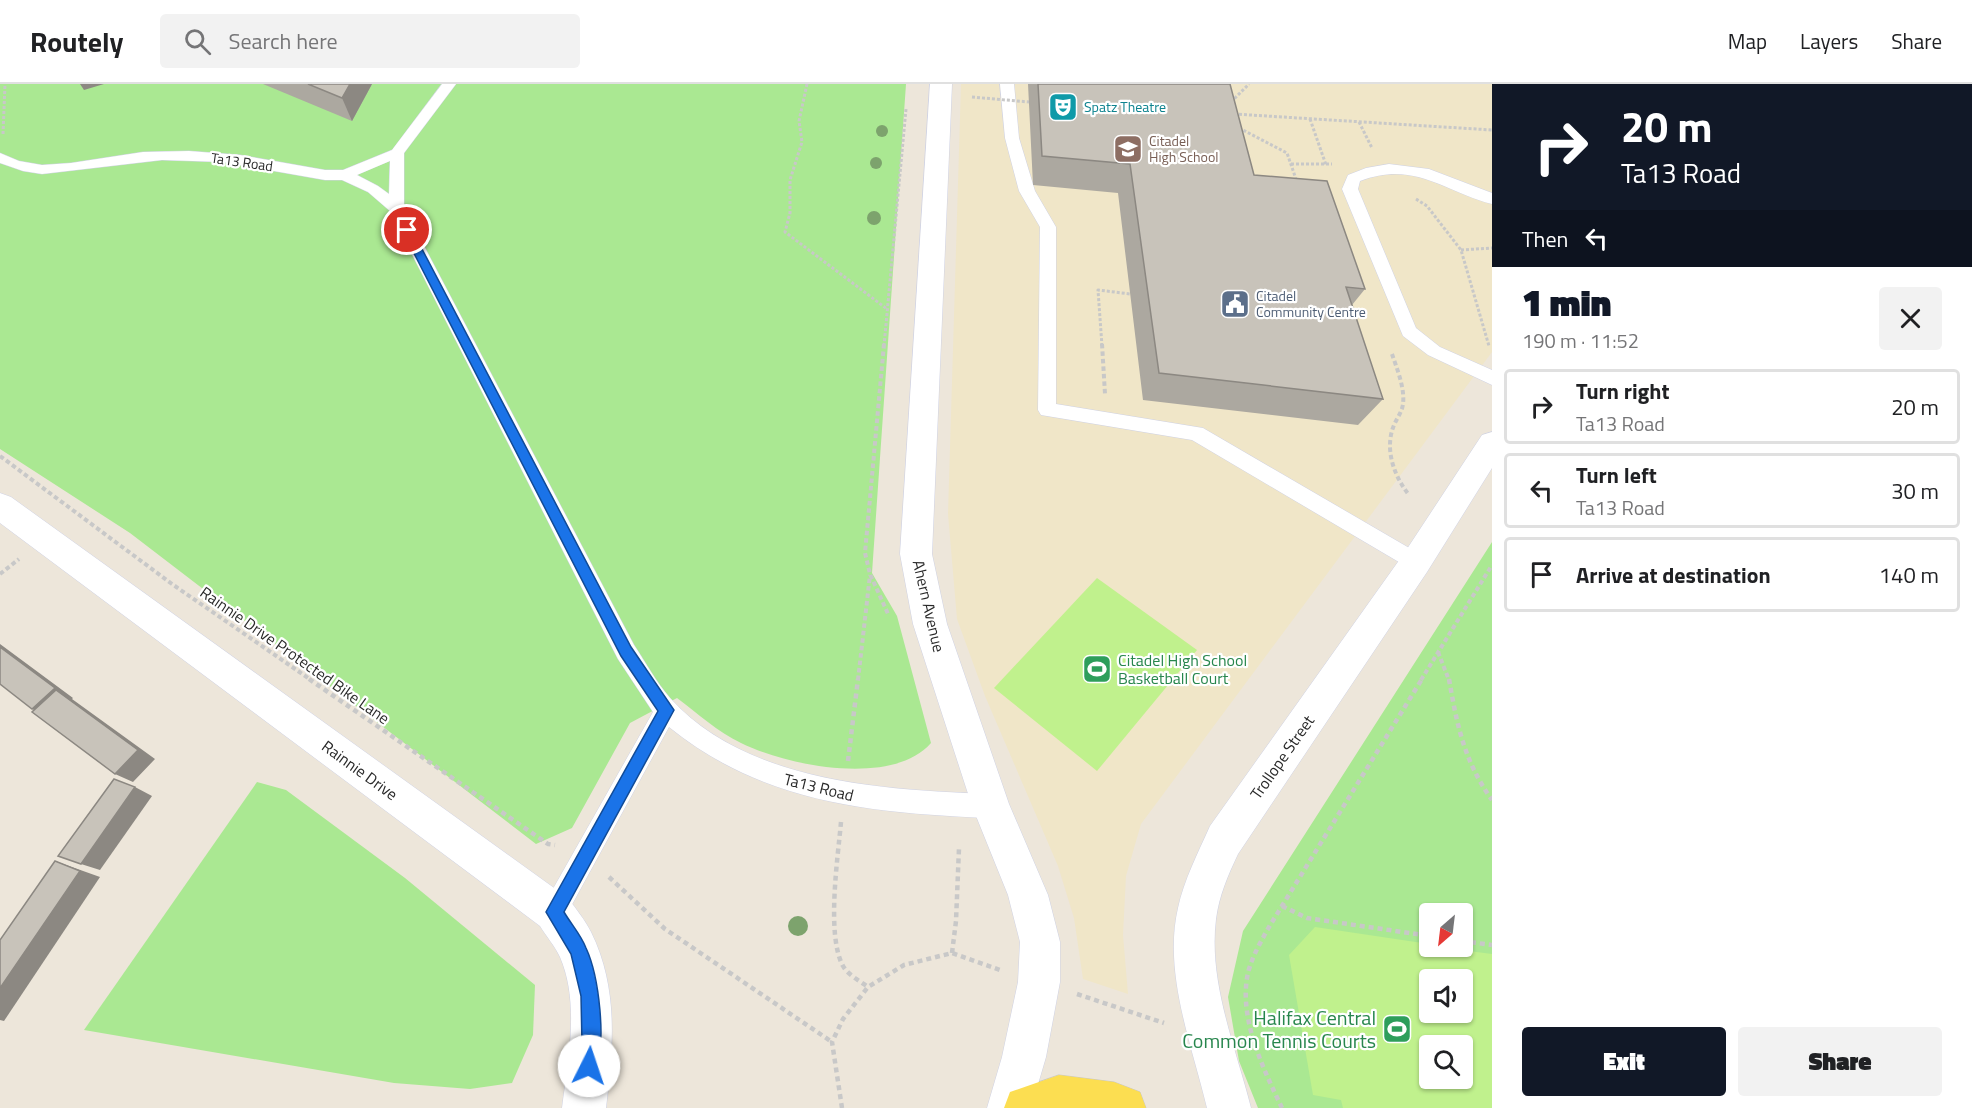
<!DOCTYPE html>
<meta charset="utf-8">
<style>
body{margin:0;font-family:"Titillium Web",sans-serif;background:#f2f2f2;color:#202124;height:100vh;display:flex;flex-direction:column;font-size:22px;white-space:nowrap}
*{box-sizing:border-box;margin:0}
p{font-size:20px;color:#757577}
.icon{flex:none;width:33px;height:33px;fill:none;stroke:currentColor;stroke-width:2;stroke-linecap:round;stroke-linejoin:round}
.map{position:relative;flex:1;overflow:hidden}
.sheet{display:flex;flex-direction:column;background:#fff;width:480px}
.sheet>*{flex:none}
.hud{background:#111827;color:#fff;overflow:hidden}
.needle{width:39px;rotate:208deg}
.buttons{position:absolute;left:1419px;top:819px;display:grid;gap:12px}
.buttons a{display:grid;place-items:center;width:54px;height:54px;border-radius:6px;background:#fff;box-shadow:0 2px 4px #0004;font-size:30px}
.pin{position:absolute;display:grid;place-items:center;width:51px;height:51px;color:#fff;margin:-26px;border:3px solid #fff;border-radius:50%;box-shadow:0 2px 6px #0007}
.me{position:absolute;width:66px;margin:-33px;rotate:4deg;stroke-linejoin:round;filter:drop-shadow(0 0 4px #0008)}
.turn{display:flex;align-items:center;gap:21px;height:126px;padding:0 30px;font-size:27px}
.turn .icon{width:78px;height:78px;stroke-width:2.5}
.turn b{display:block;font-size:42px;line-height:51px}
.then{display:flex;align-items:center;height:57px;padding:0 30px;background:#0003;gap:12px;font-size:22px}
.round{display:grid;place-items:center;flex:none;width:63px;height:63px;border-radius:6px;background:#f2f2f2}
.head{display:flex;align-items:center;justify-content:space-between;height:102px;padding:0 30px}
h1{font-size:36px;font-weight:800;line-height:45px;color:#111827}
.action{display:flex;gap:12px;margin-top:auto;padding:12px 30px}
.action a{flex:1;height:69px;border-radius:6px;background:#111827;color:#fff;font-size:24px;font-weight:800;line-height:69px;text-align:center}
.action a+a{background:#f2f2f2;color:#202124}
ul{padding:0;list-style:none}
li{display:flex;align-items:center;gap:18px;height:75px;margin:0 12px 9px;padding:0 18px;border:3px solid #e0e0e0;border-radius:6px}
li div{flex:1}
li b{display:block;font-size:22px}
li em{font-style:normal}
header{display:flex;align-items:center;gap:36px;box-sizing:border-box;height:84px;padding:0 30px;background:#fff;border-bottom:2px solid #e0e0e0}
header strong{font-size:28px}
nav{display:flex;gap:33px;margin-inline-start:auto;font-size:21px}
.search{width:420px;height:54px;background:#f2f2f2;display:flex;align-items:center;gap:15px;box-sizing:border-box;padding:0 21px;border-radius:6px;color:#757577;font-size:22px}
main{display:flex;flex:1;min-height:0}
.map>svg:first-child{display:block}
</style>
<header>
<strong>Routely</strong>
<div class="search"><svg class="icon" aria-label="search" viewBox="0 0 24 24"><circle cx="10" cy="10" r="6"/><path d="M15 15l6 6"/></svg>Search here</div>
<nav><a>Map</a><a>Layers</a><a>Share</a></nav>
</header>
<main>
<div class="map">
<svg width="1492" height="1024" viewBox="0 0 1492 1024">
<rect width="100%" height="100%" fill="#ede6da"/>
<!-- education -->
<polygon fill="#f0e6c8" points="961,0 1492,0 1492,268 1141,740 1126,792 1123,851 1128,910 1083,895 1074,834 1058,782 985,612 957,535 948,430"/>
<!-- green -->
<g fill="#aae892" fill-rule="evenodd">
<path d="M0 0H906L872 489 897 532 931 659C893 703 787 682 741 659 718 648 697 629 677 614L630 639 572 744 536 760 130 449 0 365Z"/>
<path d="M1492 458V1024H1258L1239 977 1228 913 1243 847ZM1430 830H1462V862H1430ZM1430 896H1462V928H1430ZM1430 962H1462V994H1430Z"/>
<polygon points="257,698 286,706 405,794 535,901 533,951 512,999 470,1005 394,999 84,946"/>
</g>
<!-- pitch -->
<g fill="#c0f18d" fill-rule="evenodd">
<polygon points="1097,494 1197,566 1097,687 994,604"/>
<path d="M1315 843 1429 860 1430 862 1492 870V1024H1343L1341 1016 1313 1011 1289 871ZM1430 896H1462V928H1430ZM1430 962H1462V994H1430Z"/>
</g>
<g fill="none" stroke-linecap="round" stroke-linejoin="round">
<!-- service casing -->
<g stroke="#cfd2e4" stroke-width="1">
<g id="service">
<path d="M442 0H456L404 69V124L634 561C646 579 656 598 670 614 747 699 885 706 991 710L1000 714 1003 722 1000 730 991 734C874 729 764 720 669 643L563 837 554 841 545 837 541 828 545 819 653 628 618 575 390 127 368 108 342 96H325L223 78 162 76 42 90 23 87 0 79V69L19 77 42 81 71 79 143 68 189 67 240 71 325 86H343L392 66ZM390 77 389 110 378 102 357 91Z"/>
<polygon points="1000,0 1014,0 1019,54 1035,107 1056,143 1056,320 1203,344 1423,472 1426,478 1423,484 1416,487 1409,484 1192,356 1041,331 1038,326 1040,143 1019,107 1005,54"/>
<path d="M1389 80 1429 85 1492 109V120C1443 107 1414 76 1360 97L1358 105 1416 244 1440 263 1492 286V301L1428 271 1403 252 1342 105 1348 91 1366 84Z"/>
</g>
</g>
<!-- minor casing -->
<g stroke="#cfd2e4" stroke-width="1">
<path id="minor" d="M0 409 11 413 568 814C576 825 585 836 591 848 619 905 613 964 606 1024H562C568 977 580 919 560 873 555 862 546 852 540 842L0 439Z"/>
</g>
<!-- tertiary casing -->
<g stroke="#cfd2e4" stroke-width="1">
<g id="tertiary">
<polygon points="930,0 952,0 932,470 947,540 1009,720 1048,811 1060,858 1060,898 1046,973 1031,1024 987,1024 1002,973 1018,898 1020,858 1008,811 972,722 913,540 900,470"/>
<path d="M1492 348V384L1427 488 1238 770C1228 791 1219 812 1216 835 1208 898 1236 964 1251 1024H1207C1192 961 1163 889 1178 824 1184 796 1198 769 1210 742L1405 468 1482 351Z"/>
</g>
</g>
<!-- primary casing -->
<g stroke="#c8c8c8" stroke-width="1">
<polygon id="primary" points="1059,991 1114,998 1140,1008 1146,1024 1004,1024 1010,1008"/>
</g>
<!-- path-far2 -->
<g stroke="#c8c8c8" stroke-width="3" stroke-dasharray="3 2" stroke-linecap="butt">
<polyline points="807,0 799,37 802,58 790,96 790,129 785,148 887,225"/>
<polyline points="1231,18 1249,0"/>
<polyline points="1234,30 1492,46"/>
<polyline points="1310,35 1326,81"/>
<polyline points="1359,38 1372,64"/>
<polyline points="1239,44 1287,69 1297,98"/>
<polyline points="3,50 5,0"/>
<polyline points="1291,80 1332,80"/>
<polyline points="1416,115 1427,122 1461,166 1489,262"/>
<polyline points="1461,166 1492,164"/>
<polyline points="884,262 906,25"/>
<polyline points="1102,262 1098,206 1130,210"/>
</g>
<!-- path-far1 -->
<g stroke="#c8c8c8" stroke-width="4" stroke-dasharray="4.5 3" stroke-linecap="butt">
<polyline points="884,260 865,469 870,490 889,532"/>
<polyline points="1102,260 1105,310"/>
<path d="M1392 270C1397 285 1405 304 1403 320 1402 328 1397 334 1394 341 1384 365 1394 392 1409 411"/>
<polyline points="0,372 172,500 311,596"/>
<polyline points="0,490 19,475"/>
<polyline points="1438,568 1449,596"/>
<polyline points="858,596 870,491"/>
<polyline points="1421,596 1492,481"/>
</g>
<!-- path -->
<g stroke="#c8c8c8" stroke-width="4.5" stroke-dasharray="5 4" stroke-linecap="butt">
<polyline points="309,595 548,760 555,761"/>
<path d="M1449 595C1457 641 1464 677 1492 716"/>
<polyline points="848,677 858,595"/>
<path d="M841 738C838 773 826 851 843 882 848 891 860 897 868 903"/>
<polyline points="609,793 665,845 832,958"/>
<polyline points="1282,822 1307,834 1430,852"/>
<polyline points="1462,857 1492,861"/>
<polyline points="952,869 956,837 959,764"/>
<polyline points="1077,910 1164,939"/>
<polyline points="842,1024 832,958 843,935 868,903 904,881 952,869 1000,886"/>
<path d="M1282 1024C1264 986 1240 938 1247 894 1250 876 1260 859 1269 843L1422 595"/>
</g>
<!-- service -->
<use href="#service" fill="#fff" fill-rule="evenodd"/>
<!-- minor -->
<use href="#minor" fill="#fff" fill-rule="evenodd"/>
<!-- tertiary -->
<use href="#tertiary" fill="#fff" fill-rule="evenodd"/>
<!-- primary -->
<use href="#primary" fill="#fcde51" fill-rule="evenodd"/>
<!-- path-bridge -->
<polyline stroke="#c8c8c8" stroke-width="3" stroke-dasharray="3 2" stroke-linecap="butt" points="972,13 1029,18"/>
</g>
<!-- trees -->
<g fill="#7da36d">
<circle cx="882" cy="47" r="6"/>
<circle cx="876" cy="79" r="6"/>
<circle cx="874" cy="134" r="7"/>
<circle cx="798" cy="842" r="10"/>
</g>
<!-- wall -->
<g fill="#aca8a0">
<polygon points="263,0 372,0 352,37"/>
<polygon points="1028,0 1230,0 1254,91 1365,205 1352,221 1383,315 1358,341 1143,316 1118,109 1033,101"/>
</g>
<!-- shaded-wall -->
<g fill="#8c8882">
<polygon points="80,0 104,0 84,6"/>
<polygon points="350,0 372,0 352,37 342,14"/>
<polygon points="0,560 73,614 72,615 155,675 133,698 115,690 51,634 32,625 0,563"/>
<polygon points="135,703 152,712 100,786 81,780"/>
<polygon points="55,777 100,793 4,937 0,936 0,904"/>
</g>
<!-- building -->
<g fill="#c8c3ba" stroke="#8c8882" stroke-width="1.5">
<polygon points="308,0 350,0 342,14"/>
<polygon points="1038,0 1230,0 1254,91 1327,97 1365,205 1346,203 1383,315 1159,289 1130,80 1042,72"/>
<polygon points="0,563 55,604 32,625 0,600"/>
<polygon points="56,606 138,666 115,690 32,628"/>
<polygon points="114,695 135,703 81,780 58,772"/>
<polygon points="55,777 80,787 0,904 0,856"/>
</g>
<!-- route -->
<path fill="#1a73e8" stroke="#114b97" stroke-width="1.5" d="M407 142 412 146 631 563 674 626 564 828C571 840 581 851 586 864 599 892 607 959 595 988L589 991 583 988 580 982 582 960 581 912 571 870 546 828 658 627 621 572 402 146Z"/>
<!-- icons -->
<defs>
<g id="theatre-square" transform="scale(1.5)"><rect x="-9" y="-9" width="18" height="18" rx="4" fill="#0f9aa8" stroke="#fff"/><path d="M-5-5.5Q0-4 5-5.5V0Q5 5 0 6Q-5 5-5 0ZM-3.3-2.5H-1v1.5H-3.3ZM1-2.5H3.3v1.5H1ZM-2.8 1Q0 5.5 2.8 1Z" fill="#fff"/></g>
<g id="school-square" transform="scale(1.5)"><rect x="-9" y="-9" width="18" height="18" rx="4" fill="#8d6e63" stroke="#fff"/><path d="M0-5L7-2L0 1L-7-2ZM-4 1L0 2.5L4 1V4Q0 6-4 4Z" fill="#fff"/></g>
<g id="civic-square" transform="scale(1.5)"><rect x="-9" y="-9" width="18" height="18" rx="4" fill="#5c6f8a" stroke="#fff"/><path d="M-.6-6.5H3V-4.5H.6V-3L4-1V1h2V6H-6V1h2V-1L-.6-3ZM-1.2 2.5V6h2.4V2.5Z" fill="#fff"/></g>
<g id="stadium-square" transform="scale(1.5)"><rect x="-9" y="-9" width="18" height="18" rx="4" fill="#2e9e5b" stroke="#fff"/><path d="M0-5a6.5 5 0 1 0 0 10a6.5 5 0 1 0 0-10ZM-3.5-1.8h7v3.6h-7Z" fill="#fff"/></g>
</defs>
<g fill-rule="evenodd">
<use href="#theatre-square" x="1063" y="23"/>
<use href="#school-square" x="1128" y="65"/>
<use href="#civic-square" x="1235" y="220"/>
<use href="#stadium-square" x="1097" y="585"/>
<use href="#stadium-square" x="1397" y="945"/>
</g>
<g text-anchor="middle" stroke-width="4.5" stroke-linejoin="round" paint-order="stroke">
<!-- far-culture labels -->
<g font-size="14" fill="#0d838f" stroke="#fff" text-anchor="start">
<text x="1084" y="28">Spatz Theatre</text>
</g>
<!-- far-education labels -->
<g font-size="14" fill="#785e54" stroke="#fff" text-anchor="start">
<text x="1149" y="62">Citadel<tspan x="1149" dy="16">High School</tspan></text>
</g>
<!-- far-street labels -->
<g font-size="14" fill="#2a2a2a" stroke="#fff">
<text transform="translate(242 78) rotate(8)" y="5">Ta13 Road</text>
</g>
<!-- far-service labels -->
<g font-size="14" fill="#4e5e75" stroke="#fff" text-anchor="start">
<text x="1256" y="217">Citadel<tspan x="1256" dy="16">Community Centre</tspan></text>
</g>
<!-- street labels -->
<g font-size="16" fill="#2a2a2a" stroke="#fff">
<text transform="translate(929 522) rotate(77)" y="6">Ahern Avenue</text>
<text transform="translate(295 571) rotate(35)" y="6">Rainnie Drive Protected Bike Lane</text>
<text transform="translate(1282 673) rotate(-55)" y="6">Trollope Street</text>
<text transform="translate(360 686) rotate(36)" y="6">Rainnie Drive</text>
<text transform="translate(819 703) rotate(14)" y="6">Ta13 Road</text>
</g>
<!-- leisure labels -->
<g font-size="16" fill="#27864d" stroke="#fff" text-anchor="start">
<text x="1118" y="582">Citadel High School<tspan x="1118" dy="18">Basketball Court</tspan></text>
</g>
<!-- near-leisure labels -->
<g font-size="20" fill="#27864d" stroke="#fff" text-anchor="end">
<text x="1376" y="941">Halifax Central<tspan x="1376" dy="23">Common Tennis Courts</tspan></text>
</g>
</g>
</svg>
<div class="buttons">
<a><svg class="needle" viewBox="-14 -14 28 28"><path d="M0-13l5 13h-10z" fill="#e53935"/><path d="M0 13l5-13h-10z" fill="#757577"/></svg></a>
<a><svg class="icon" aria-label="sound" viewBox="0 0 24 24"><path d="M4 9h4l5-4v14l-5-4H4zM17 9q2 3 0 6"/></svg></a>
<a><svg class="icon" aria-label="search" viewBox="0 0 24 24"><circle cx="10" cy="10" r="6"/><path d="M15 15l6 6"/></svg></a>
</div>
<div class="pin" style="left:407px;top:146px;background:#d93025"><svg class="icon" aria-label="arrive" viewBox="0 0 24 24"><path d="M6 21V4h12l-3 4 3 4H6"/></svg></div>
<svg class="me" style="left:589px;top:982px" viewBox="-20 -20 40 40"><circle r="19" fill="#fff"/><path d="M0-13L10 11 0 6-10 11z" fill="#1a73e8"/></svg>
</div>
<section class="sheet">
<div class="hud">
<div class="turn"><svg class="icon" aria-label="right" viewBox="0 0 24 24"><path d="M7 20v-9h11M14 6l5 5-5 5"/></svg><div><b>20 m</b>Ta13 Road</div></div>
<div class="then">Then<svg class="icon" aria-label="left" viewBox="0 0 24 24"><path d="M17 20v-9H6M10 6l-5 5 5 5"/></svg></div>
</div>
<div class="head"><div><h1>1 min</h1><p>190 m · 11:52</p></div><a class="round"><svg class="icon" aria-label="close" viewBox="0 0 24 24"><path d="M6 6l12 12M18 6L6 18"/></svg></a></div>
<ul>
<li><svg class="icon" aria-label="right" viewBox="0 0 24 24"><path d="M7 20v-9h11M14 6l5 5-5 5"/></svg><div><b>Turn right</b><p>Ta13 Road</p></div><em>20 m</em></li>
<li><svg class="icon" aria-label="left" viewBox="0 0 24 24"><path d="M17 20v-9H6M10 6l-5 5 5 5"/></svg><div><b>Turn left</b><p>Ta13 Road</p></div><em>30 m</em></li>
<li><svg class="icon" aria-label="arrive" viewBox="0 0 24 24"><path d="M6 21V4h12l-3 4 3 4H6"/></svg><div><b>Arrive at destination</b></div><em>140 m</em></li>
</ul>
<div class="action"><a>Exit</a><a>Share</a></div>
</section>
</main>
